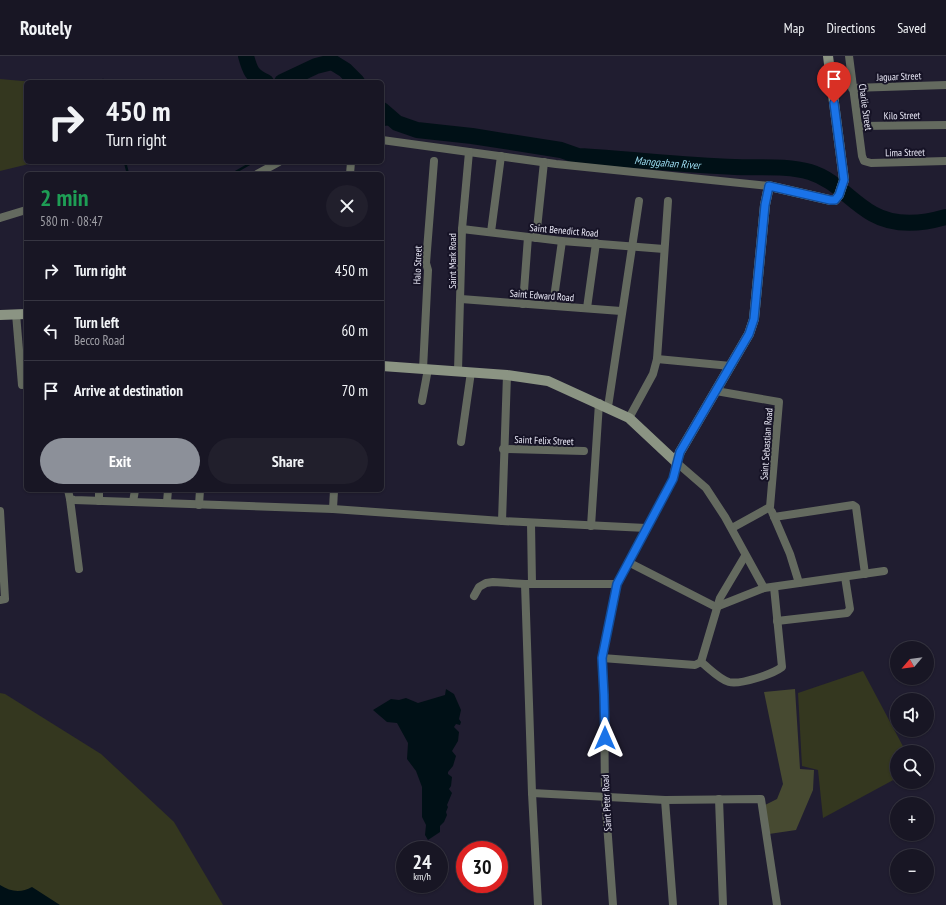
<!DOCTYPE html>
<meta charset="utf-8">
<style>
body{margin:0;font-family:"PT Sans Narrow",sans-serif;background:#211f2c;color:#f1f3f6;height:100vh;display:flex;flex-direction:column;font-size:15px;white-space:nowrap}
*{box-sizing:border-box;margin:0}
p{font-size:13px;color:#9f9fa6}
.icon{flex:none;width:22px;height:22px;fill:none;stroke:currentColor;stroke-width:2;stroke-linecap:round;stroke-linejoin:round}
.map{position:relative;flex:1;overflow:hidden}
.drawer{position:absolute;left:24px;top:116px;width:360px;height:320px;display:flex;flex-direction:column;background:#181624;border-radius:6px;box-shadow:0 1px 3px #0004,0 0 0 1px #363541}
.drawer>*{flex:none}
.banner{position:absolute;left:24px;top:24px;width:360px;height:84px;border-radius:6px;box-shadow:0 1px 3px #0004,0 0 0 1px #363541;background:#181624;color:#f1f3f6;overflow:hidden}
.needle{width:26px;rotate:241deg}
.tools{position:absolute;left:890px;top:585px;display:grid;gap:8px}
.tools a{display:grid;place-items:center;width:44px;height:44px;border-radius:50%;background:#181624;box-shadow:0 1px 3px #0004,0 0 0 1px #363541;font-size:20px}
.speed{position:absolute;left:396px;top:785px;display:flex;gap:8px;font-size:20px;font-weight:700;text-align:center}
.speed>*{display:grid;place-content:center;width:52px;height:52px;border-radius:50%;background:#181624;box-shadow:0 1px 3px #0004,0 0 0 1px #363541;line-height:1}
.speed small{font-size:10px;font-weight:400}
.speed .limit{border:6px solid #d22;background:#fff;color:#111}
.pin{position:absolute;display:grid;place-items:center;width:34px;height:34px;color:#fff;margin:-41px -17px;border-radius:50% 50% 50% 0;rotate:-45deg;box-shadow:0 0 4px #0007}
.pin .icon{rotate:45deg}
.me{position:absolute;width:44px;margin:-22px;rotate:0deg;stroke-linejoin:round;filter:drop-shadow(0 0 3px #0008)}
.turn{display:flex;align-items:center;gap:14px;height:84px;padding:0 16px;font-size:18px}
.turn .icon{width:52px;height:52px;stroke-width:2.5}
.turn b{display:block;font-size:28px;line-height:34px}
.round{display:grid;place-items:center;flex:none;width:42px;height:42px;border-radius:21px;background:#211f2c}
.head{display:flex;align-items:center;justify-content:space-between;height:68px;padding:0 16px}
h1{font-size:24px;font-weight:600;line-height:30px;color:#1e9e55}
.cta{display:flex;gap:8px;margin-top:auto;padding:8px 16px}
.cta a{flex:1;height:46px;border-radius:24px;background:#8c9099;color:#fff;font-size:16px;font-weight:600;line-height:46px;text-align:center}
.cta a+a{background:#211f2c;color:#f1f3f6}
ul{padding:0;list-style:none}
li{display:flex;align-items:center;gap:12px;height:60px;padding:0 16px;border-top:1px solid #363541}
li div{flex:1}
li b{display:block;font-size:15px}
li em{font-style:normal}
header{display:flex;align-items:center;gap:24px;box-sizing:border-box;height:56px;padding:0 20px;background:#181624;border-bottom:1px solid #363541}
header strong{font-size:19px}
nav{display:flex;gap:22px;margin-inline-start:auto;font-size:14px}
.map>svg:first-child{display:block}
</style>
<header>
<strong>Routely</strong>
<nav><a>Map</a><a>Directions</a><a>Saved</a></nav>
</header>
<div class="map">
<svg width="946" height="849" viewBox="0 0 946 849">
<rect width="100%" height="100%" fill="#201d30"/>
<!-- green -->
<g fill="#34371f">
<polygon points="0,23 34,26 26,26 26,106 37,106 0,115"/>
<polygon points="863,615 906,696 897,696 897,722 823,762 818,714 802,710 798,637"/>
<polygon points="0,637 5,638 101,698 174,766 223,849 0,849"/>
</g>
<!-- forest -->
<polygon fill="#474a31" points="795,633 800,713 814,714 813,734 796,774 769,778 763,750 777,743 783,728 764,636"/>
<!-- water -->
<g fill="#001016">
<polygon points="446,633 454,638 461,654 459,663 461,666 460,669 456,668 454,671 459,676 458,685 452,695 456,700 453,710 448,716 448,718 452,721 451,730 449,733 452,737 447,749 448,751 446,756 447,759 444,766 440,770 440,776 428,784 425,779 426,769 422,761 422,731 416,715 407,703 408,687 397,667 387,666 373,654 391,643 399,644 406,642 418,647 445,639"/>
<path d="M0 829C11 836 21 837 32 831L60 849H0Z"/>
</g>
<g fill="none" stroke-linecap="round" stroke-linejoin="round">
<!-- stream -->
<g stroke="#001016" stroke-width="2.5">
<polyline points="103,24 103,26"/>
<polyline points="382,69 397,67"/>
<polyline points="125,106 128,118"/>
<polyline points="232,118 253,106"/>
</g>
<!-- river -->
<g stroke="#001016" stroke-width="16">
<path d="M246 0C250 15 252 20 266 26"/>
<polyline points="282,26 316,10 332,6 345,14 357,26"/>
<path id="s1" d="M382 54 397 67 417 74 472 80 561 94 578 100C630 103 682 109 735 111 760 112 786 109 810 116 836 124 850 145 873 158 896 171 922 168 946 161"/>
</g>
<!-- street -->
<g stroke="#646a5f" stroke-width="8">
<polyline points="849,0 862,100 864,105 871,107 946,105"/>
<polyline points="852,32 946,29"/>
<polyline points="859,70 946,69"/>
<polyline points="382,84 556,108 769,130"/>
<polyline points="257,118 279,106"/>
<polyline points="350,118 351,106"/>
<polyline points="0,162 26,154"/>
<polyline points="462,173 562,185 664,193"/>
<polyline points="491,176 501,100"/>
<polyline points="536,182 544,106"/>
<polyline points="461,243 621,255"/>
<polyline points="523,248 528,181"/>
<polyline points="553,249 562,185"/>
<polyline points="587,252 596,187"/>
<polyline points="16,258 22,329"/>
<polyline points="657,303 731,310"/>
<polyline points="423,313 428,214 426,207 434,105"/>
<polyline points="458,315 462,173 469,96"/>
<polyline points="716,335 779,346 770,451 732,472"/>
<polyline points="422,345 428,313"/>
<polyline points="608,351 639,145"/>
<polyline points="629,362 653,318 657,303 668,145"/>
<polyline points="461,386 471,316"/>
<polyline points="503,393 584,395"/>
<polyline points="676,406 706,432 725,461 764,532"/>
<polyline points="68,434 70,443 74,444 333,453 502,465 646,472"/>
<polyline points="99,434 99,445"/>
<polyline points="70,443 79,513"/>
<polyline points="133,446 135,434"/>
<polyline points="167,446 168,434"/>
<polyline points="199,449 200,434"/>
<polyline points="333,453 334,434"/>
<polyline points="0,455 5,543 0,544"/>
<polyline points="772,456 790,498 799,527"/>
<polyline points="774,461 853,449 856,451 865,518"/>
<polyline points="502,465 507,319"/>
<polyline points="531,467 532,528"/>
<polyline points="591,470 599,347"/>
<polyline points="628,506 716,551 764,532 884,515"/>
<polyline points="525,528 532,737 538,849"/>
<polyline points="474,540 479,531 486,527 493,526 525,528 617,528"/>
<polyline points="777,565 847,557 850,553 845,521"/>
<polyline points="602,602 695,609 701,606 720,542 745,500"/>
<path d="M701 606C709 612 719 623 729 626 740 629 773 618 782 611L774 531"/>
<polyline points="532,737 665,744 761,743 777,849"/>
<polyline points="719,743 723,849"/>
<polyline points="665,744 673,849"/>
<polyline points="613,849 605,740 604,639 602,602 617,528 673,423 676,406"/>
</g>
<!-- secondary -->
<g stroke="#8b9483" stroke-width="10">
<polyline points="0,259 26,258"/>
<polyline points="382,310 507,319 548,325 629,362 676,406 680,396 749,278 754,263 765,149 769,130 830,144 835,144 839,139 844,124 828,0"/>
</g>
</g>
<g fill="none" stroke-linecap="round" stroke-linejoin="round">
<!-- route casing -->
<g stroke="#114b97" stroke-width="10">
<polyline id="route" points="605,682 604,639 602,602 617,528 673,423 680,396 749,278 754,263 765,149 769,130 830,144 835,144 839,139 844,124 834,47"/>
</g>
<!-- route -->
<use href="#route" stroke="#1a73e8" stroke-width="7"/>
</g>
<g text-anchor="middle" stroke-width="4" stroke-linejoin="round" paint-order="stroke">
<!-- street labels -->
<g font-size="10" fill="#ecebf9" stroke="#161326">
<text transform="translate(899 20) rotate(-2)" y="4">Jaguar Street</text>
<text transform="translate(866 51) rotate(82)" y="4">Charlie Street</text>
<text transform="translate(902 59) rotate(-1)" y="4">Kilo Street</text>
<text transform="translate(905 96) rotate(-1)" y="4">Lima Street</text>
<text transform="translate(564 174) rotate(5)" y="4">Saint Benedict Road</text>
<text transform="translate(452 205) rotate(-90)" y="4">Saint Mark Road</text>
<text transform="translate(417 209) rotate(-88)" y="4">Halo Street</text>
<text transform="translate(542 239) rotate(4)" y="4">Saint Edward Road</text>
<text transform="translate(544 384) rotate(2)" y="4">Saint Felix Street</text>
<text transform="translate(766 388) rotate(-86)" y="4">Saint Sebastian Road</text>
<text transform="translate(606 747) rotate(-93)" y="4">Saint Peter Road</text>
</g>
<!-- water labels -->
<g font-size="11" font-style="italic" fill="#9adaee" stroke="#161326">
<text dy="4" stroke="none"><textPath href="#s1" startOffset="294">Manggahan River</textPath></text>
</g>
</g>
</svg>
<div class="tools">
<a><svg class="needle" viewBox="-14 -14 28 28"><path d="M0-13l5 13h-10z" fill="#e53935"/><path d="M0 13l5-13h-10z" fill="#9f9fa6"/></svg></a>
<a><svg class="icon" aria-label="sound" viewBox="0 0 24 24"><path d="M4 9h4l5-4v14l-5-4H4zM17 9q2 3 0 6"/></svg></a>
<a><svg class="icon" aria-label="search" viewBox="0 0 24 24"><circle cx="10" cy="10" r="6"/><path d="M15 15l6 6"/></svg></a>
<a>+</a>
<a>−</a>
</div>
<div class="speed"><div>24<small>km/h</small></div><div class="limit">30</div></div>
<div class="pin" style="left:834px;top:47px;background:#d93025"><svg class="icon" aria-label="arrive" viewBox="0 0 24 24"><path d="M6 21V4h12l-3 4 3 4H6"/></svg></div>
<svg class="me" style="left:605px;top:682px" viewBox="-20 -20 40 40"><path d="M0-17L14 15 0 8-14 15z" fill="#1a73e8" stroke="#fff" stroke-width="4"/></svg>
<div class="banner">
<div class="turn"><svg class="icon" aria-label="right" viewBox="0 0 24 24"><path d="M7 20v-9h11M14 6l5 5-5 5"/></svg><div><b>450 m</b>Turn right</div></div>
</div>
<section class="drawer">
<div class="head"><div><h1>2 min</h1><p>580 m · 08:47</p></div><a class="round"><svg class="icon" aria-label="close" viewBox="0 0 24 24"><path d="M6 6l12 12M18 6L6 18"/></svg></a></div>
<ul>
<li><svg class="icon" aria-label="right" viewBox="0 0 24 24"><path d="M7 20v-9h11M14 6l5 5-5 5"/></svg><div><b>Turn right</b></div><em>450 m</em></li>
<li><svg class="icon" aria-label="left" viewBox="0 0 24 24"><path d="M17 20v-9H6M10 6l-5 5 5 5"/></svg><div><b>Turn left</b><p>Becco Road</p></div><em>60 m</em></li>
<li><svg class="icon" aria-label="arrive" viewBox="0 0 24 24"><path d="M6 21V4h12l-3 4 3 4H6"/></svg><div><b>Arrive at destination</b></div><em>70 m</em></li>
</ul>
<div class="cta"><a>Exit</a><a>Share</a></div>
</section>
</div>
